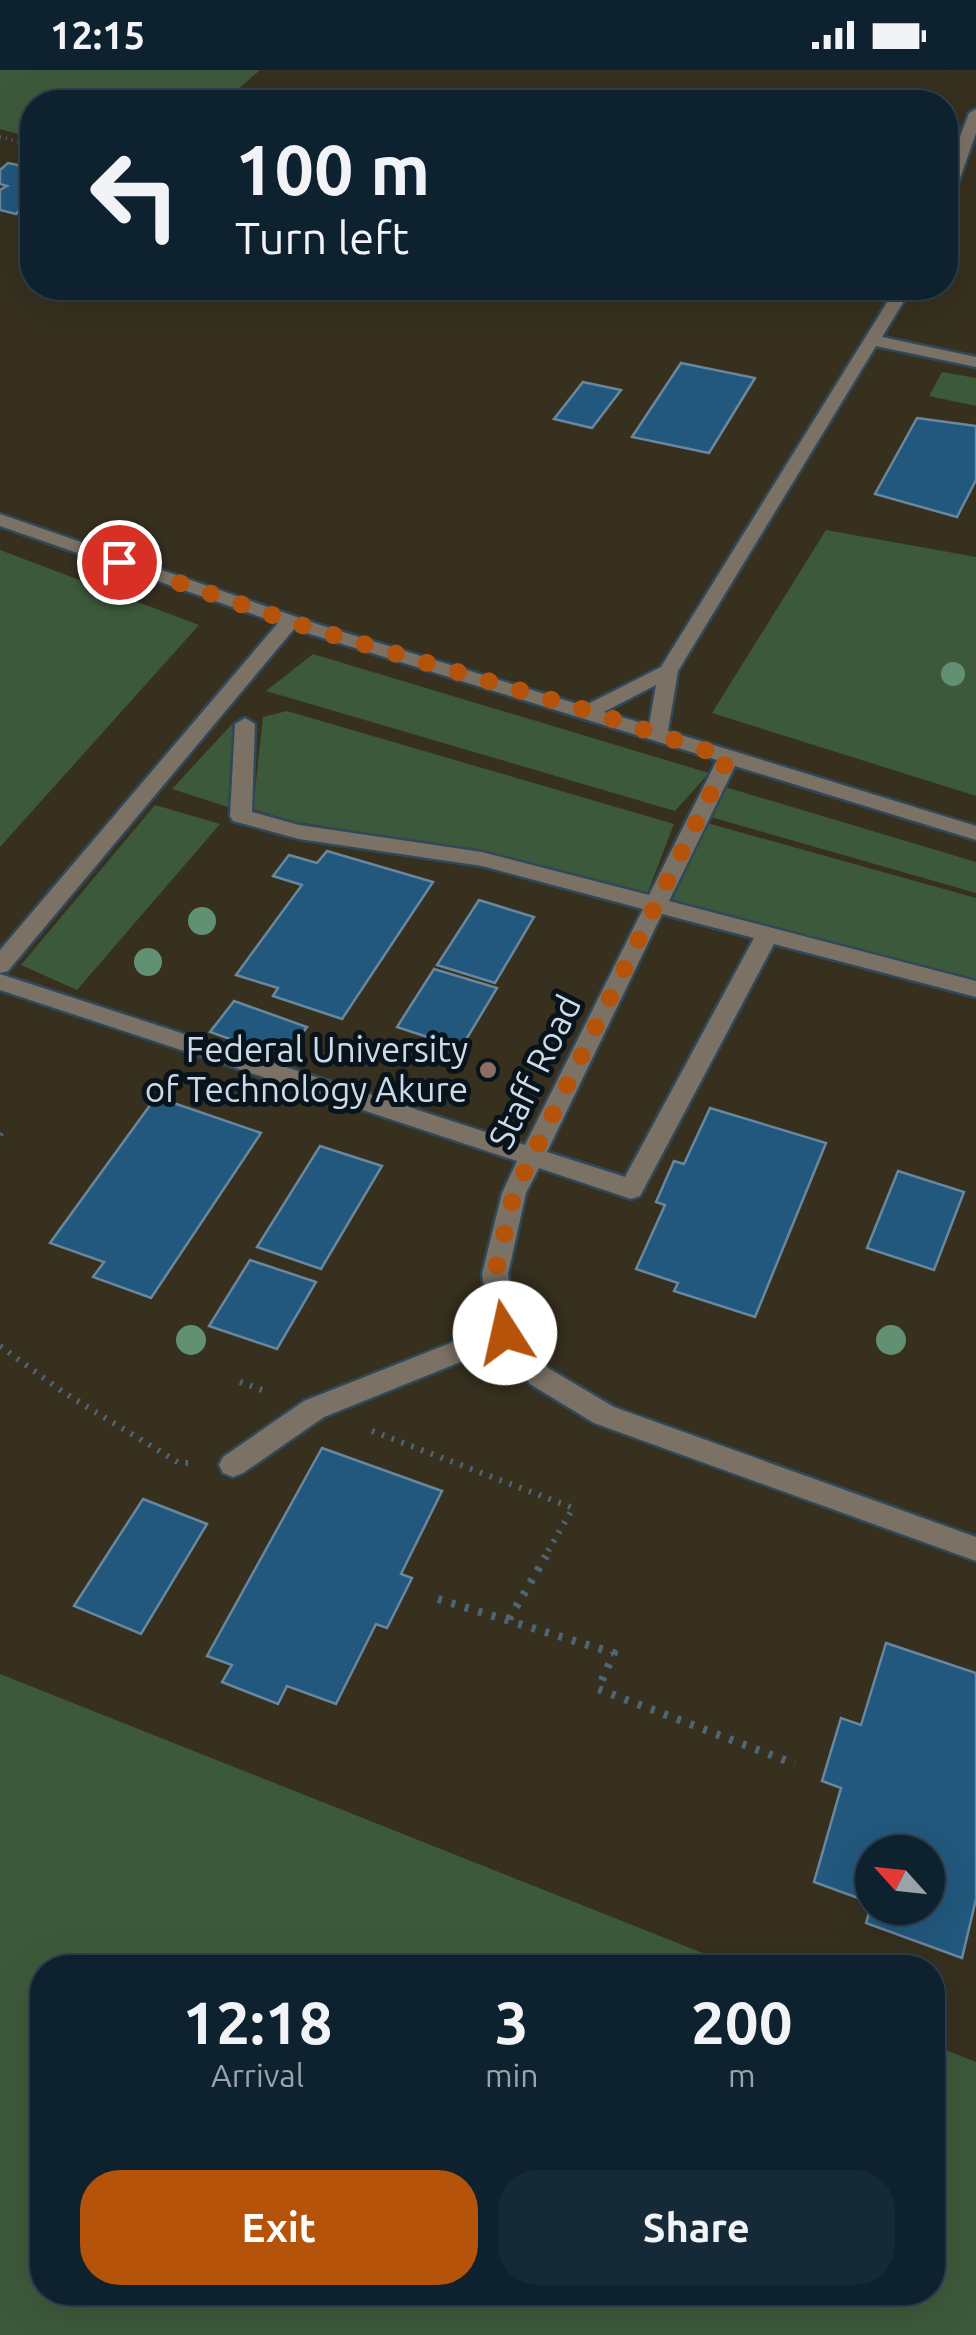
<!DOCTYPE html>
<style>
body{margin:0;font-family:Ubuntu,sans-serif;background:#162937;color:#f1f3f6;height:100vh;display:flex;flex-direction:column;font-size:38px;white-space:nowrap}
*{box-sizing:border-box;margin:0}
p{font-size:32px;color:#9aa3aa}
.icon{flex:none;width:55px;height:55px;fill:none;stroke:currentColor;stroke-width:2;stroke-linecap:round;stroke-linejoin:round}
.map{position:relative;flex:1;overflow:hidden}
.side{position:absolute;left:30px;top:1885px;width:915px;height:350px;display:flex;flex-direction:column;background:#0d212f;border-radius:40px;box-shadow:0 10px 40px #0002,0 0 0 2px #2d3e4b}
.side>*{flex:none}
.hud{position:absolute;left:20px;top:20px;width:938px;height:210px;border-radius:40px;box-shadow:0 10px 40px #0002,0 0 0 2px #2d3e4b;background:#0d212f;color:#f1f3f6;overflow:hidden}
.needle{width:65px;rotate:297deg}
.controls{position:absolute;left:855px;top:1765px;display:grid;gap:20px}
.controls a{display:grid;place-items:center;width:90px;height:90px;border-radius:50%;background:#0d212f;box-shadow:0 10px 40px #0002,0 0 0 2px #2d3e4b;font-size:50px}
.pin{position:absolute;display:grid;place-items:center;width:85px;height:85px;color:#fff;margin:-42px;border:5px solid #fff;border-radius:50%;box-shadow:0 2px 10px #0007}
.me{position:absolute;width:110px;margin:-55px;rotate:350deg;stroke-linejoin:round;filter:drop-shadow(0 0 8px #0008)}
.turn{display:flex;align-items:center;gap:35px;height:210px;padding:0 50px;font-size:45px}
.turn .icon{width:130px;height:130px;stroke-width:2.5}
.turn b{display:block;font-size:70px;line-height:85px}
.eta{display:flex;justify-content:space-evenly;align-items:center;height:170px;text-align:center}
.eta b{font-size:60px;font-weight:600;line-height:70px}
.cta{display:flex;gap:20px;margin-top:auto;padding:20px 50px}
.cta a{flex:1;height:115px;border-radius:40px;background:#b45309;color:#fff;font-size:40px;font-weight:600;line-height:115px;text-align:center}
.cta a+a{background:#162937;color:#f1f3f6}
.status{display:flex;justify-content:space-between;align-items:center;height:70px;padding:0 50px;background:#0d212f;direction:ltr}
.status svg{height:28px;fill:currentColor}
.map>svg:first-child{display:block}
</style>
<div class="status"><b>12:15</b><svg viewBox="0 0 49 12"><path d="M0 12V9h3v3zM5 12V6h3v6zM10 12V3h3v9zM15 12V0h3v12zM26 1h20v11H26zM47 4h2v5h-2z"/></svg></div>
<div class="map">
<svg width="976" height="2265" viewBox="0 0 976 2265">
<rect width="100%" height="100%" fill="#112c3f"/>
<!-- education -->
<path fill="#37301f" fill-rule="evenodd" d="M0 0H976V2265H0ZM32 32H945V218H32ZM872 1782H928V1838H872ZM42 1898H932V2222H42Z"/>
<!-- green -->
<g fill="#3d593b">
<polygon points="0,0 260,0 223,32 32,32 32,68 0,59"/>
<polygon points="942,302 976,308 976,336 929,326"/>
<polygon points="826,460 976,487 976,726 712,643"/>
<polygon points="0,480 199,555 0,777"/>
<polygon points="313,584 709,703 675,741 266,621"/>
<polygon points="287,641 674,754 647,824 387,766 291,751 253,739 263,647"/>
<polygon points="233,653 228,737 172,719"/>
<polygon points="725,717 976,792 976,823 711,747"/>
<polygon points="155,735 220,754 77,920 21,895"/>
<polygon points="707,753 976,828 976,911 669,830"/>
<polygon points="0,1604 738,1897 42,1898 42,2222 932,2222 933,1975 976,1992 976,2265 0,2265"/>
</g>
<!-- building -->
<g fill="#22587d" stroke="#69879e" stroke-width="2.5" fill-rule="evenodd">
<polygon points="8,93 32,98 32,129 16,144 0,140 0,120 7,116 0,114 0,100"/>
<polygon points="681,293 755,308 709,383 632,367"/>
<polygon points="583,312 621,320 592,358 554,349"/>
<polygon points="917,348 976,356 976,410 957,447 875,424"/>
<polygon points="327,781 433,812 342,949 273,926 278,918 236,905 302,815 273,806 289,785 317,793"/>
<polygon points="479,830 534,847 495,913 437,895"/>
<polygon points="434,899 497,918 461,978 397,957"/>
<polygon points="234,931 307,957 284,988 210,962"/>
<polygon points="156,1027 261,1063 151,1228 93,1207 104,1192 50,1173"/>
<polygon points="710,1038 826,1073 755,1247 674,1221 678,1213 636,1199 665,1135 656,1132 674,1091 684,1094"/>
<polygon points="320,1076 382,1096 321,1199 257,1177"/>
<polygon points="898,1101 964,1122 934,1200 867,1178"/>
<polygon points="250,1190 316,1212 277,1279 209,1256"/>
<polygon points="322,1378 442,1421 401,1504 412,1508 387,1558 376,1554 336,1634 287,1616 278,1634 222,1612 232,1595 207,1586"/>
<polygon points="143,1429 207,1454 141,1564 74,1536"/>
<path d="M886 1573 976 1603V1829L962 1888 866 1853 872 1833 814 1812 841 1718 822 1711 841 1648 861 1655ZM872 1782H928V1838H872Z"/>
</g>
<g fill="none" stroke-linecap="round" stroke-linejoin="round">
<!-- minor casing -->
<g stroke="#2f485a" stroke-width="5">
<g id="minor">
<polygon points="976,39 976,63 953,128 945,133 945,107 969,43"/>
<path d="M896 218H912L882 267 976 287V297L876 276 678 601 668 661 976 756V770L735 696 669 831 976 911V927L774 874 640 1126 631 1129 539 1098 526 1123 508 1204 518 1259 548 1298 614 1337 976 1467V1491L594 1353 530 1314 500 1276 324 1347 243 1403 233 1407 223 1403 219 1395 223 1387 304 1331 491 1257 482 1204 502 1123 517 1091 0 920V904L525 1075 643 839 482 796 299 769 233 751 230 746 235 654 245 648 255 654 252 742 299 755 482 782 649 825 717 690 294 559 8 901 0 903V880L278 553 0 456V444L317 554 584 636 661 597ZM656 615 649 655 604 642ZM662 844 754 868 625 1107 547 1082Z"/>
</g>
</g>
<!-- path-far2 -->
<polyline stroke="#4e6576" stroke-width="4" stroke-dasharray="1 5" stroke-linecap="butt" points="0,67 26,73"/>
<!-- path-far1 -->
<g stroke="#4e6576" stroke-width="6" stroke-dasharray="2.5 8" stroke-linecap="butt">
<polyline points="0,1065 4,1058"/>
<polyline points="0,1276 63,1322 179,1393 192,1393"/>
<polyline points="240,1312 262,1320"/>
<polyline points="372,1361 573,1438 544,1488"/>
</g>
<!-- path -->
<g stroke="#4e6576" stroke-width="8" stroke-dasharray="4 10" stroke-linecap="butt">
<polyline points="438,1529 614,1583 598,1619 795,1694"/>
<polyline points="509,1549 546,1486"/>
</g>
<!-- minor -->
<use href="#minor" fill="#7c7165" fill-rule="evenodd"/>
</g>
<!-- trees -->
<g fill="#619073">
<circle cx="953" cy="604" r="12"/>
<circle cx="202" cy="851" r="14"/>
<circle cx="148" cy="892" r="14"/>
<circle cx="191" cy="1270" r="15"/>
<circle cx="891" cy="1270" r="15"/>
</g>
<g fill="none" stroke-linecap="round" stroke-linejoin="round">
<!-- route -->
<polyline stroke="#b45309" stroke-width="18" stroke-dasharray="0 32.4" points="119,492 310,558 589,641 728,688 514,1123 495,1204 505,1263"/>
</g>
<!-- markers -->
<circle fill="#8d6e63" stroke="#08131c" stroke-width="4" cx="488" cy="1000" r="10"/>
<g text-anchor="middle" stroke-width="10" stroke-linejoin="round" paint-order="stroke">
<!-- poi labels -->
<g font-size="35" fill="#ccdbe8" stroke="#08131c" text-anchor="end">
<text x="468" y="992">Federal University<tspan x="468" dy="40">of Technology Akure</tspan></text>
</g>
<!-- street labels -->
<g font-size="35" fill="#ccdbe8" stroke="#08131c">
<text transform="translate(535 1002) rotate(-64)" y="12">Staff Road</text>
</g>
</g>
</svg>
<div class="controls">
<a><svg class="needle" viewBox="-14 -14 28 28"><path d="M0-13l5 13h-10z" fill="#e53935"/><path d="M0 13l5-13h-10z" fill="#9aa3aa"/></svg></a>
</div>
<div class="pin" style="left:119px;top:492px;background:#d93025"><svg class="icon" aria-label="arrive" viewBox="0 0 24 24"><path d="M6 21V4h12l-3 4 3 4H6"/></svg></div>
<svg class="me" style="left:505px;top:1263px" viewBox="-20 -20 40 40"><circle r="19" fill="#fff"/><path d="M0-13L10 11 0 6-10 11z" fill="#b45309"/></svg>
<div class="hud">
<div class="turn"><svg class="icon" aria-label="left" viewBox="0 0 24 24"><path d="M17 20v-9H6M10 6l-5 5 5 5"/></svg><div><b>100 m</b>Turn left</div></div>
</div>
<section class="side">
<div class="eta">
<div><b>12:18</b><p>Arrival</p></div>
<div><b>3</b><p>min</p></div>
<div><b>200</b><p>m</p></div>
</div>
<div class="cta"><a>Exit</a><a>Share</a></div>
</section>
</div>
